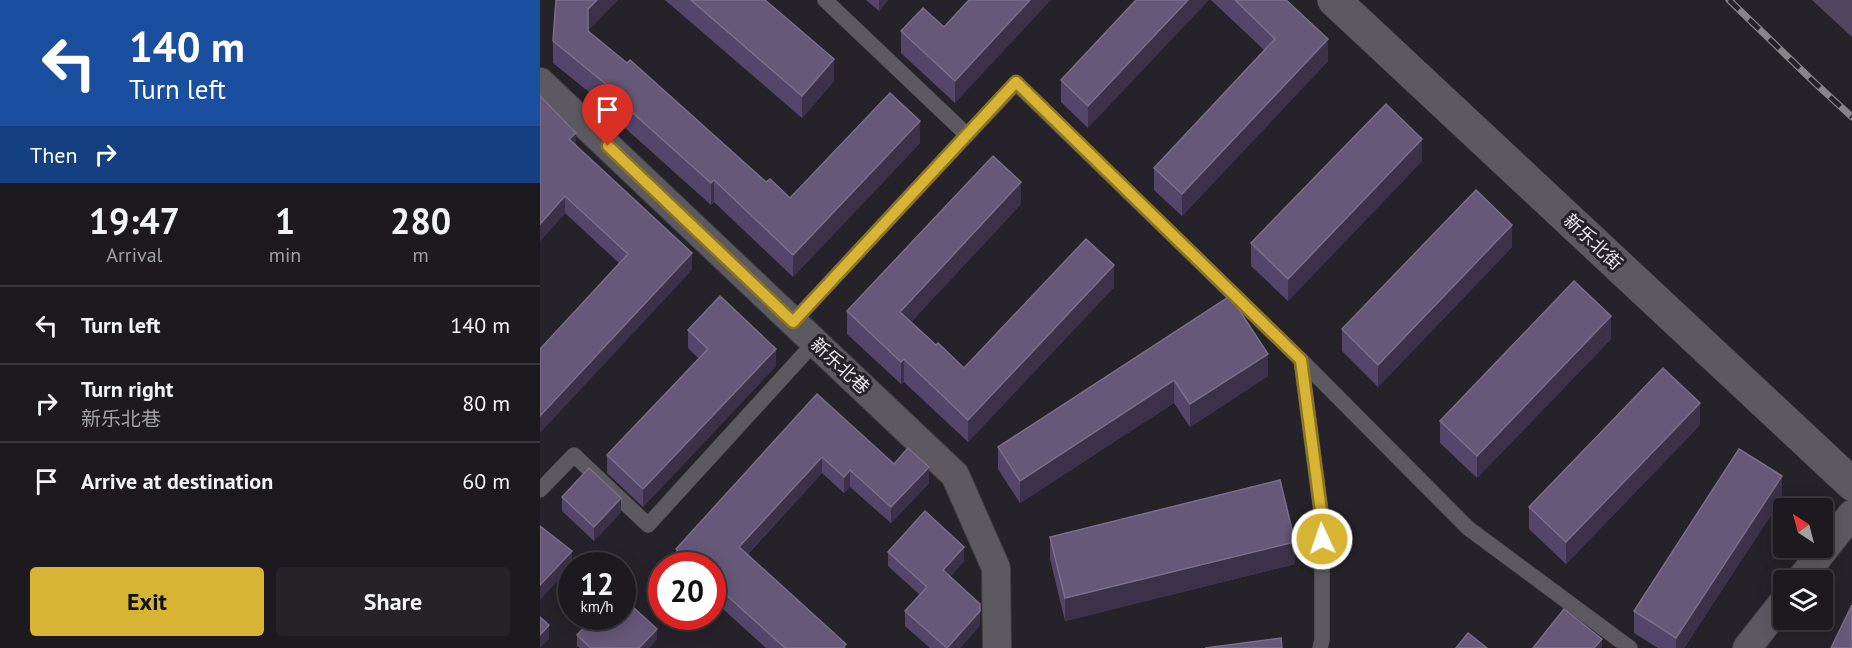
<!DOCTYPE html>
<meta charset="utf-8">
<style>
body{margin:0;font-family:"PT Sans","Noto Sans SC",sans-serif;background:#252328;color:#f1f3f6;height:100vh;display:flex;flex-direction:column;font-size:22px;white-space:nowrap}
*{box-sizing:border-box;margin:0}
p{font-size:20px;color:#a0a1a4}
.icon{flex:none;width:33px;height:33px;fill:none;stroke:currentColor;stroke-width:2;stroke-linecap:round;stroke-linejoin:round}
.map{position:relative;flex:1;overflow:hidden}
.side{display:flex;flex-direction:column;background:#1c1a1f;width:540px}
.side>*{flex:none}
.banner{background:#1a4fa0;color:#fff;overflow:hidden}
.needle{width:39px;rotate:324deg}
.controls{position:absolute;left:1233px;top:498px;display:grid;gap:12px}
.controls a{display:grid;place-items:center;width:60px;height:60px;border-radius:6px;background:#1c1a1f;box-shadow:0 3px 15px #0003,0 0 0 2px #3a383d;font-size:30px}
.speed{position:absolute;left:18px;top:552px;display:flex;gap:12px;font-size:30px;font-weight:700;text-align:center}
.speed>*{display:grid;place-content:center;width:78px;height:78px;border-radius:50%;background:#1c1a1f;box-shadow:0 3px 15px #0003,0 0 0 2px #3a383d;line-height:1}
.speed small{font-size:15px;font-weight:400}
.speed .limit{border:9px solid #d22;background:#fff;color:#111}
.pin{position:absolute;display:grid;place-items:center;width:51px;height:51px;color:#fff;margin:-62px -26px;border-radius:50% 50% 50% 0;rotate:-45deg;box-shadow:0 0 6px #0007}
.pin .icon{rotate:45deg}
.me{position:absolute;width:66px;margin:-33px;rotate:357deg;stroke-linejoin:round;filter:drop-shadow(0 0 4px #0008)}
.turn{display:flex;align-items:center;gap:21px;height:126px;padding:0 30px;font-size:27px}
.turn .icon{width:78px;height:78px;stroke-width:2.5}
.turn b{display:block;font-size:42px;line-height:51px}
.then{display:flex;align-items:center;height:57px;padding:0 30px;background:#0003;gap:12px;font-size:22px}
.eta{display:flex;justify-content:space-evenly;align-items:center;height:102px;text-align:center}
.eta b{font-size:36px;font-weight:700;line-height:42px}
.button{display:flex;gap:12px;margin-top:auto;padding:12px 30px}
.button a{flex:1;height:69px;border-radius:6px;background:#d8b434;color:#111;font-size:24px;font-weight:700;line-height:69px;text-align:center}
.button a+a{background:#252328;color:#f1f3f6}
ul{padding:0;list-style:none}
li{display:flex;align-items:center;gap:18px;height:78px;padding:0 30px;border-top:2px solid #3a383d}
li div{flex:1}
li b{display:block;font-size:22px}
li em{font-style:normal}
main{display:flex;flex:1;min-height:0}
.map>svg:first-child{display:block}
</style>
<main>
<section class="side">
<div class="banner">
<div class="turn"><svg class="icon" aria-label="left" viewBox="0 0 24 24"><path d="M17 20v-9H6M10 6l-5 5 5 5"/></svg><div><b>140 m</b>Turn left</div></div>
<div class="then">Then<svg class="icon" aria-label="right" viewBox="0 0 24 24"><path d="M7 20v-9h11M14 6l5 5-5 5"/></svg></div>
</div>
<div class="eta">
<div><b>19:47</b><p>Arrival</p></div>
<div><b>1</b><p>min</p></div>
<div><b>280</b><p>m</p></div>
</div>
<ul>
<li><svg class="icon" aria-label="left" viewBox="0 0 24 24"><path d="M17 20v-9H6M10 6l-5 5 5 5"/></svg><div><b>Turn left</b></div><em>140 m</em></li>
<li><svg class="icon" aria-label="right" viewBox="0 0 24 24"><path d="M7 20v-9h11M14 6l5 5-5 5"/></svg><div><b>Turn right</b><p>新乐北巷</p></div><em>80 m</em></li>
<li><svg class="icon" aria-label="arrive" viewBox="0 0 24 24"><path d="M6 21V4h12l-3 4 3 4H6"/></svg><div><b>Arrive at destination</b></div><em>60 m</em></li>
</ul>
<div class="button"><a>Exit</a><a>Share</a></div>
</section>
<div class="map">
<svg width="1312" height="648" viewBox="0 0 1312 648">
<rect width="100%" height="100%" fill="#252329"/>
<!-- green -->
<polygon fill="#50465f" points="1272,0 1312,0 1312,37"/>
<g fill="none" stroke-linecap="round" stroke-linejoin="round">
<!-- service casing -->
<g stroke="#3f3d42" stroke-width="16">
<g id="service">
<polyline points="285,0 427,135 476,83 761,360 928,528 1090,648"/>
<polyline points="253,322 427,135"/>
<polyline points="761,360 782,519 782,640 780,648"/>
<polyline points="0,490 34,455 108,525 275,342"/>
</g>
</g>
<!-- minor casing -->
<g stroke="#3f3d42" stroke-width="30">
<g id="minor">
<polyline points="0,82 415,475 456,568 457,648"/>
<polyline points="1260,580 1312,514"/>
<polyline points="1207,648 1244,601"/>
</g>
</g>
<!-- tertiary casing -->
<g stroke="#3f3d42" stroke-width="34">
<polyline id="tertiary" points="794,0 1312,484"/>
</g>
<!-- service -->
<use href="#service" stroke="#5c5a60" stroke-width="15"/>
<!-- minor -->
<use href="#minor" stroke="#5c5a60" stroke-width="28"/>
<!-- tertiary -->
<use href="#tertiary" stroke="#5c5a60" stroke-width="33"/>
<!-- rail casing -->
<g stroke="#86858a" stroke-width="7">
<polyline id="rail" points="1189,0 1275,83 1312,117"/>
</g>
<!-- rail -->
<use href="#rail" stroke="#252329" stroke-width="4.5" stroke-dasharray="14" stroke-linecap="butt"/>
</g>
<!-- wall -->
<g fill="#54466a">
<polygon points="125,0 225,0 294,81 262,118"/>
<polygon points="326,0 348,0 339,11"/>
<polygon points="429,0 415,103 361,53 361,31 404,27"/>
<polygon points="596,0 548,128 521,102 521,80"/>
<polygon points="671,0 746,0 788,61 642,216 614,190 614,168 724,50"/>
<polygon points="48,31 226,182 250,198 380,143 253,277 174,202 171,205 65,110 65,105 13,63 13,41"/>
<polygon points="36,145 152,270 80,264 25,213 0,241"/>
<polygon points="882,161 748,301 711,266 711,243"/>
<polygon points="481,204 371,322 396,345 424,368 574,287 428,442 364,382 361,384 307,334 307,311"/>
<polygon points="972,247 838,387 802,351 802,329"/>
<polygon points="690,296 728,376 650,427 634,403 480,503 458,469 458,447"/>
<polygon points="148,330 236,366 103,507 67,473 67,455 159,359 148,348"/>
<polygon points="1071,339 937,478 900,443 900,421"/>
<polygon points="277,394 354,464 389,483 351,523 310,487 304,493 282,473 208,554 306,648 226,648 172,599 172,566 136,565 136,549"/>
<polygon points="1160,425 1026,564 989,529 989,507"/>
<polygon points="22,497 81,512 54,541 22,511"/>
<polygon points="1242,498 1144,648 1118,648 1094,633 1094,611"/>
<polygon points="510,537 755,564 525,621 510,559"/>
<polygon points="348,552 424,561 410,577 440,625 420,648 390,648 365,626 365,611 380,595 348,566"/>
<polygon points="37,635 117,639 109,648 40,648 37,646"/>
</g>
<!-- shaded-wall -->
<g fill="#3b314a">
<polygon points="57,0 78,0 48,31 48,53 48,9"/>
<polygon points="339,0 348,0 339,11"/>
<polygon points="490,0 511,0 415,103 415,81"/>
<polygon points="648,0 669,0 548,128 548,106"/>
<polygon points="788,39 788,61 642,216 642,194"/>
<polygon points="294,59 294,81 262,118 262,96"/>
<polygon points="380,121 380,143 253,277 253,255"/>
<polygon points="36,133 36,150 29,139"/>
<polygon points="882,139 882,161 748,301 748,279"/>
<polygon points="174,180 174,202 171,205 171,183"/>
<polygon points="481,182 481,204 360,334 360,312"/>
<polygon points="25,196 25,213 0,241 0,224"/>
<polygon points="972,225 972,247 838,387 838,365"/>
<polygon points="152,253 152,270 0,433 0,416"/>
<polygon points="574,265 574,287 428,442 428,420"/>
<polygon points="1071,316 1071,339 937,478 937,456"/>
<polygon points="236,349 236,366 103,507 103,489"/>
<polygon points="728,354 728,376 650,427 650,404"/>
<polygon points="364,359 364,382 361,384 361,362"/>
<polygon points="634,380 634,403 480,503 480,481"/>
<polygon points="1160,403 1160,425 1026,564 1026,542"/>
<polygon points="282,457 282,473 199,563 199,547"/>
<polygon points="389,467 389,483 351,523 351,507"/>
<polygon points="310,470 310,487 304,493 304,477"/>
<polygon points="1242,476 1242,498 1144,648 1136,648 1136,638"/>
<polygon points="81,498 81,512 54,541 54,527"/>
<polygon points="755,542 755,564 525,621 525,598"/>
<polygon points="424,547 424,561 403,585 403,570"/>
<polygon points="32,551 32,565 0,600 0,585"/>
<polygon points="440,611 440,625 420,648 407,648"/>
<polygon points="9,625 9,639 0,648 0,635"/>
<polygon points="117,629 117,639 109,648 99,648"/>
<polygon points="1062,639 1062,648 1054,648"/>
</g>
<!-- building -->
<g fill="#655878" stroke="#7a6f8b" stroke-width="1.5">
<polygon points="16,0 57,0 48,9 48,31 87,63 90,60 226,182 230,179 250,198 350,93 380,121 253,255 174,180 171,183 65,88 67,85 13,41"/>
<polygon points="151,0 225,0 294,59 262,96"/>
<polygon points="429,0 490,0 415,81 361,31 383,8 404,27"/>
<polygon points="596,0 648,0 548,106 521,80"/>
<polygon points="695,0 746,0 788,39 642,194 614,168 735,39"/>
<polygon points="0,96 36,133 29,139 152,253 0,416 0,349 88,254 25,196 0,224"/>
<polygon points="846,104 882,139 748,279 711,243"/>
<polygon points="453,156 481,182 360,312 396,345 398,343 424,368 546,239 574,265 428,420 364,359 361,362 307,311"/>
<polygon points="936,190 972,225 838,365 802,329"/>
<polygon points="1034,281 1071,316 937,456 900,421"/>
<polygon points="180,296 236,349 103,489 67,455 168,349 148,330"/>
<polygon points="690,296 728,354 650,404 634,380 480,481 458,447"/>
<polygon points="1123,368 1160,403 1026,542 989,507"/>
<polygon points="277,394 354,464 368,448 389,467 351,507 310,470 304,477 282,457 199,547 306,644 303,648 245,648 172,582 172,566 154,566 136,549"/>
<polygon points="1199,449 1242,476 1136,638 1094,611"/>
<polygon points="49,468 81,498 54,527 22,497"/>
<polygon points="740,480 755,542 525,598 510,537"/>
<polygon points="385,511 424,547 403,570 440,604 440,611 407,648 365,611 387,587 348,552"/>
<polygon points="0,526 32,551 0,585"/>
<polygon points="82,597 117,629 99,648 51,648 37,635 55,616 82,616"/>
<polygon points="1312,605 1312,648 1291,648"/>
<polygon points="1024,609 1062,639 1054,648 993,648"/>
<polygon points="0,617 9,625 0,635"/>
<polygon points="928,633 947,648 916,648"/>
<polygon points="741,638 742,648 665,648"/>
</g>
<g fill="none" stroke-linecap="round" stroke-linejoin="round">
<!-- route casing -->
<g stroke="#8c7522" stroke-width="15">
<polyline id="route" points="68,146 253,322 476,82 761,360 782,519 782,539"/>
</g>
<!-- route -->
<use href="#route" stroke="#d8b434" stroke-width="10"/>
</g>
<g text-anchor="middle" stroke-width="6" stroke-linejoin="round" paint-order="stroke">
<!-- street labels -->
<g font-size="18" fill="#ecebef" stroke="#252329">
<text transform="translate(1053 242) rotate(43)" y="6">新乐北街</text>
<text transform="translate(300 366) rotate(43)" y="6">新乐北巷</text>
</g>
</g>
</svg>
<div class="controls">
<a><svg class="needle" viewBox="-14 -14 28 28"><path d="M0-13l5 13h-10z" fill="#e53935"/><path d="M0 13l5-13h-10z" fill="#a0a1a4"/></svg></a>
<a><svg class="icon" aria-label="layers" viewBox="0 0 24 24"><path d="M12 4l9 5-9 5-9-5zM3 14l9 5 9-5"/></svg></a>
</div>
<div class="speed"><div>12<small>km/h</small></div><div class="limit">20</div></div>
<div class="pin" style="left:68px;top:146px;background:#d93025"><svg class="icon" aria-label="arrive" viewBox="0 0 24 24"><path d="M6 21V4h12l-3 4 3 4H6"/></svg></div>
<svg class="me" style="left:782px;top:539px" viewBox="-20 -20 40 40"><circle r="17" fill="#d8b434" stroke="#fff" stroke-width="3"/><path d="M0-11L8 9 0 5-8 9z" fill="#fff"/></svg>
</div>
</main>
